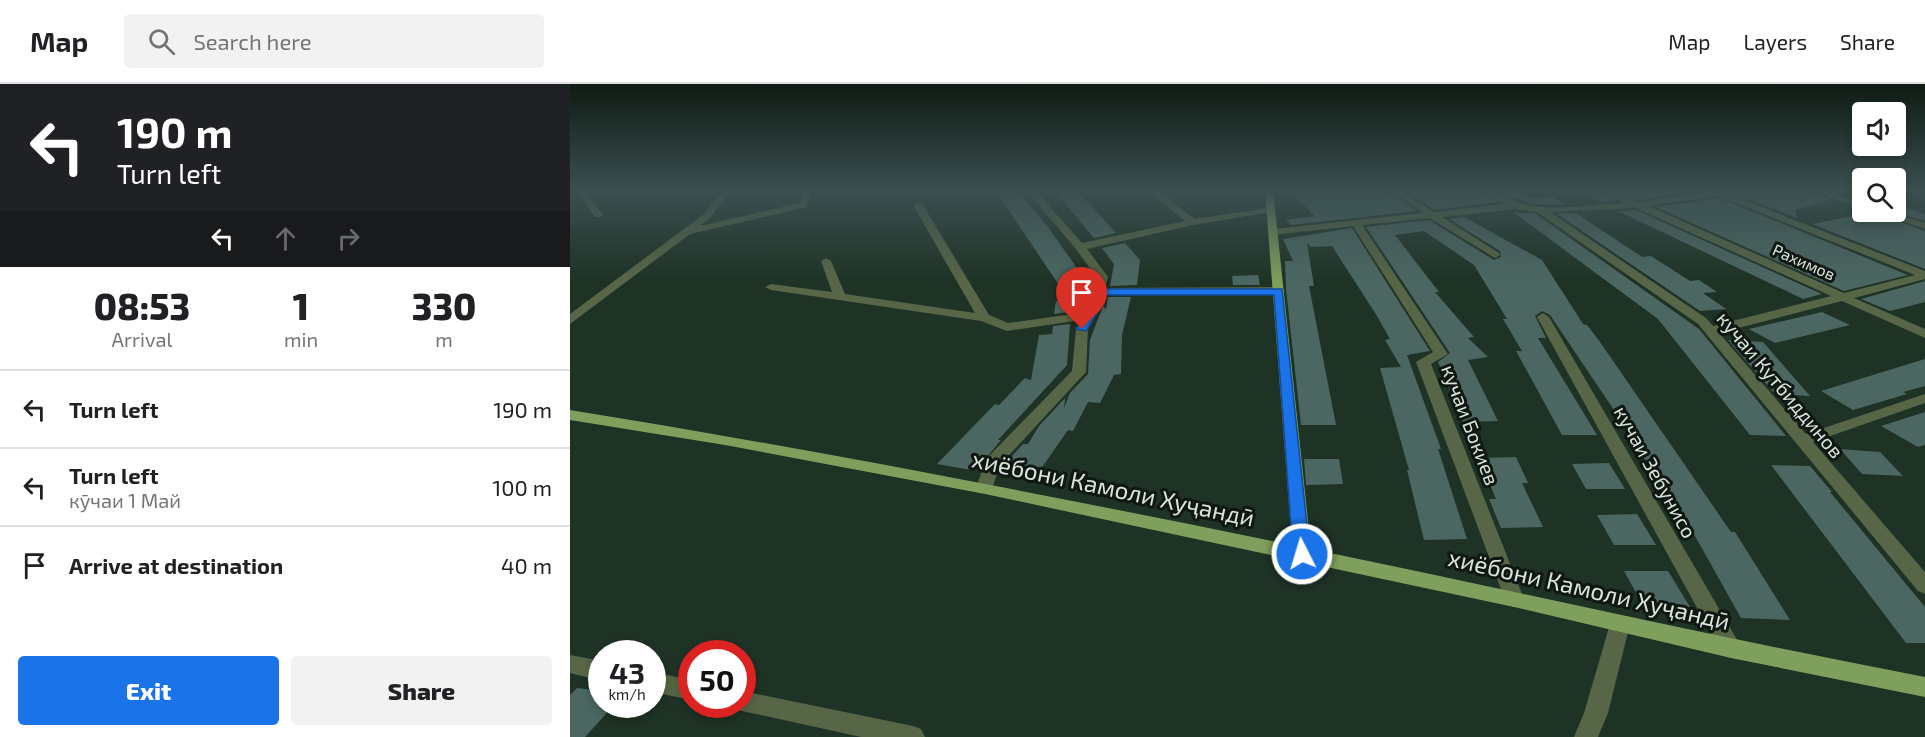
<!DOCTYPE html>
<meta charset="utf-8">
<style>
body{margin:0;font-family:"Exo 2",sans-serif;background:#f2f2f2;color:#202124;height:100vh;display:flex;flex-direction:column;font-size:22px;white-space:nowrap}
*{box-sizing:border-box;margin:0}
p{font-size:20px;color:#757577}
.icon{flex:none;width:33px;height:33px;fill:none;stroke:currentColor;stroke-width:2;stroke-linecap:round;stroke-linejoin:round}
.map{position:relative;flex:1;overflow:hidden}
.panel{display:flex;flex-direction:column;background:#fff;width:570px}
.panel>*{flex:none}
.top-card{background:#202124;color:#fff;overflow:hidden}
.fabs{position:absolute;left:1282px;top:18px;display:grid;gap:12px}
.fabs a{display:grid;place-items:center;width:54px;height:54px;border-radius:6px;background:#fff;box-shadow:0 3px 9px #0003;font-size:30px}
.speed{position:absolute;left:18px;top:556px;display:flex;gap:12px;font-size:30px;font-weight:700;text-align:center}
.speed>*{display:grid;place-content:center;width:78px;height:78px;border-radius:50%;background:#fff;box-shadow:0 3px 9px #0003;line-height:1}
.speed small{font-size:15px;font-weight:400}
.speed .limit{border:9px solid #d22;background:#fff;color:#111}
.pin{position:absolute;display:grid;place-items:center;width:51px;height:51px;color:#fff;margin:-62px -26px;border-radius:50% 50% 50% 0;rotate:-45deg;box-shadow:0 0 6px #0007}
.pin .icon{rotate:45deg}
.me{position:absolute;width:66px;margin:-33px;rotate:355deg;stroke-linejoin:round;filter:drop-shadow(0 0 4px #0008)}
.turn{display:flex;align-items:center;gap:21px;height:126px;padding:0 18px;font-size:27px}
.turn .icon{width:78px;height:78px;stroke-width:2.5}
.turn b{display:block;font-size:42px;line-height:51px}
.lanes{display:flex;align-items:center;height:57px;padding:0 18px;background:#0003;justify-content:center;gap:30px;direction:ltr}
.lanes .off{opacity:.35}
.eta{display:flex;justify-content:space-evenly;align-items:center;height:102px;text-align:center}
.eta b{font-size:36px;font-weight:800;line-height:42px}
.button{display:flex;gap:12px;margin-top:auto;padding:12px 18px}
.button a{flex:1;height:69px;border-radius:6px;background:#1a73e8;color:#fff;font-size:24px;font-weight:800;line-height:69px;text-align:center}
.button a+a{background:#f2f2f2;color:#202124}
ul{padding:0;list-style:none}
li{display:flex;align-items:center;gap:18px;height:78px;padding:0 18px;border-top:2px solid #e0e0e0}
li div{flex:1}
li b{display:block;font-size:22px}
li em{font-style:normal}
header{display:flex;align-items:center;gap:36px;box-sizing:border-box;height:84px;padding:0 30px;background:#fff;border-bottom:2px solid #e0e0e0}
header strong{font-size:28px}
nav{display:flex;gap:33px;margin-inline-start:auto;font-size:21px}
.search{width:420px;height:54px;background:#f2f2f2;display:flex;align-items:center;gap:15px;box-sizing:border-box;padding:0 21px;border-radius:6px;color:#757577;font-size:22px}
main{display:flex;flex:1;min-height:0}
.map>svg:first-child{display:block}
</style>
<header>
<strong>Map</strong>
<div class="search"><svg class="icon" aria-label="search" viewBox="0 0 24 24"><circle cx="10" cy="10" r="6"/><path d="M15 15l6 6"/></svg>Search here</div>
<nav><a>Map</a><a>Layers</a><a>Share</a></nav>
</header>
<main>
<section class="panel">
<div class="top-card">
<div class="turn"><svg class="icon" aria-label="left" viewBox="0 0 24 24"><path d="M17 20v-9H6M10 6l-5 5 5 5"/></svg><div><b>190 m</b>Turn left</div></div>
<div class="lanes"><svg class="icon" aria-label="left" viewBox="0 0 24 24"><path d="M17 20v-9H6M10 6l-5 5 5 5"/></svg><svg class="icon off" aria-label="ahead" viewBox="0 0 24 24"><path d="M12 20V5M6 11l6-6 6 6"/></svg><svg class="icon off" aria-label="right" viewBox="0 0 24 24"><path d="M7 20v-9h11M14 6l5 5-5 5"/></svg></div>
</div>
<div class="eta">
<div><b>08:53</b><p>Arrival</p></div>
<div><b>1</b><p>min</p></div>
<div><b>330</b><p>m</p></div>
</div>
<ul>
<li><svg class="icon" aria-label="left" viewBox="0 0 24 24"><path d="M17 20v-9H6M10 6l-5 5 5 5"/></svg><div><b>Turn left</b></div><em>190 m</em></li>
<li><svg class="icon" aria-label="left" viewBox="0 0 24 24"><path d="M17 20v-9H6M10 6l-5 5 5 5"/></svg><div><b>Turn left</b><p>кӯчаи 1 Май</p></div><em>100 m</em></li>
<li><svg class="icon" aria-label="arrive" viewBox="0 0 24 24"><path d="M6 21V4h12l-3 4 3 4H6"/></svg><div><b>Arrive at destination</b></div><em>40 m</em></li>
</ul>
<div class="button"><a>Exit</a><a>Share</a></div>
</section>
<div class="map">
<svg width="1355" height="653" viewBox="0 0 1355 653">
<rect width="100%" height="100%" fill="#1e3225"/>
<!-- building -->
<g fill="#4c6762">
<polygon points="425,106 447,106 478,143 521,204 515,226 484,230 486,217 499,216"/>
<polygon points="484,106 507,106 546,149 524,154"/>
<polygon points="746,106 817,106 847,127 721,141 716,136 745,132 721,109"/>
<polygon points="833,106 910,106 928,118 865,126"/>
<polygon points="925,106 947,106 963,115 984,113 995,121 962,120"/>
<polygon points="1005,106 1028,106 1047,117 1030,118"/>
<polygon points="1046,106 1135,106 1068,116"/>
<polygon points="1181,106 1238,106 1261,116 1225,126 1227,134 1168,111"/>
<polygon points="1149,114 1338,191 1274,207 1086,123"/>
<polygon points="1326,121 1355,130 1355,137 1324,128"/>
<polygon points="1066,126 1252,210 1233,215 1048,127"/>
<polygon points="943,128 966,130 1129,245 1216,352 1180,351 1088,235"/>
<polygon points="1303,128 1355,147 1355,185 1242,140"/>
<polygon points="1006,129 1072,173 1081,172 1120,197 1129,196 1147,208 1133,209 1156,225 1130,227 987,130"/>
<polygon points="894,133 972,176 1013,240 1017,241 1030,258 1161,448 1165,448 1220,536 1171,534 1116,436 1112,436 1052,338 980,231 972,227 965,232 976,254 968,254 1027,351 992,351 946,267 952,267 933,235 937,235 904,181 854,147 825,151 869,208 865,208 904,253 898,254 918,273 898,276 928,337 893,338 868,278 880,269 796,143 859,136 924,176 931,173 930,167 879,135"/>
<polygon points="782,144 860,267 837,271 871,365 868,365 897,455 854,456 837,386 839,386 810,284 831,283 815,256 820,255 807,232 762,162 741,163 737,159 744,202 739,202 766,341 731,341 716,205 715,177 723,177 713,155"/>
<polygon points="555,159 570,176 567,201 540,202 544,180 532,164"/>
<polygon points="688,191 690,201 663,201 662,192"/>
<polygon points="1355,197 1355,218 1320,227 1291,215"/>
<polygon points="538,213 561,213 552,251 551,290 544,291 530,319 518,318 503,347 498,346 468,389 432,383 453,360 458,360 469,342 495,314 494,324 500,309 518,290 520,256 533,222 536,225"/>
<polygon points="1252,228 1280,241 1205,259 1179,245"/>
<polygon points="500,240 497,281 428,356 431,356 412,379 408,378 401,386 367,380 425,320 429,321 455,294 461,296 469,251 482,250 483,242"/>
<polygon points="1158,256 1193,258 1240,312 1205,310"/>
<polygon points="1355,275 1355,302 1333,308 1337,310 1283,326 1251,307"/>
<polygon points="1355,328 1355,361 1348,363 1311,342"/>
<polygon points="1270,365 1310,368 1333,392 1292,390"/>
<polygon points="946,373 958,399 952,399 973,443 931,444 919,415 926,415 909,374"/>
<polygon points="734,375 769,375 773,400 736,401"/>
<polygon points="1039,379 1055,405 1016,405 1002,380"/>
<polygon points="1201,381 1240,382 1262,408 1260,408 1355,523 1355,559 1336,559"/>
<polygon points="1067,430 1086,461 1044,461 1027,431"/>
<polygon points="1054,487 1098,487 1120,523 1074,523"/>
<polygon points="7,604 32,607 32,621 44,621 15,653 0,653 0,611"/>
</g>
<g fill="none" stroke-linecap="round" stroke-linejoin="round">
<!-- minor -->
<g fill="#576646" fill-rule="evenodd">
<polygon points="6,106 14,106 33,131 31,133 25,133"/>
<polygon points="152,106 160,106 140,134 130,142 230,119 233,106 241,106 237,123 120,150 0,240 0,230 134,130"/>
<polygon points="456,106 465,106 512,159 615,137 577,106 586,106 625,135 704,123 704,127 701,128 623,141 517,165 538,193 535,204 709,203 715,207 709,211 533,211 530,226 518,245 516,288 430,381 421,408 409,408 406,404 416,375 502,287 506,245 511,236 437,247 411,237 201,206 195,203 201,200 262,208 251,177 256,174 261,177 275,210 405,229 343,121 348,118 353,121 419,231 438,239 517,228 526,193 506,165"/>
<path d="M819 106H829L864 128 935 120 912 106C932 106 946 122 970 123 997 125 1027 120 1055 119L1030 106H1041L1068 118 1139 108 1137 106H1179L1161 111 1355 187V195L1284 214 1355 245V254L1272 217 1149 249 1236 350 1355 310V319L1243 358 1355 488V510L1348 507 1128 240 967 128 945 125 872 133 929 169 930 171 925 174 860 134 792 141 878 270 861 280 954 515 951 521 944 523 937 521 846 278 863 268 783 142 703 151 698 148 703 145 853 129ZM1149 112 1345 191 1274 209 1078 122ZM1066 124 1261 212 1143 242 1136 234 980 128Z"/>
<polygon points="1240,106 1252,106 1293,119 1293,125"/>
<polygon points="1305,128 1318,128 1355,139 1355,145"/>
<polygon points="973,229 979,233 1169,559 1172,565 1169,571 1161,574 1153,571 967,233"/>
<polygon points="1050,531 1057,534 1060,540 1038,629 1028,653 1004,653 1014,629 1040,540 1043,534"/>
<polygon points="0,571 32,577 32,597 0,589"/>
<polygon points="82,588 122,596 122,616 82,608"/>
<polygon points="172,607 343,642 351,645 355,653 291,653 172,627 164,624 162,621 172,621"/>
</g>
<!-- major -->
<path fill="#7f9f5c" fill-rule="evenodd" d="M695 106H703L741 465C946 507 1150 554 1355 593V613L1161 574 944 523 415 410 155 361 0 336V326C242 365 482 412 722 461Z"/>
</g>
<!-- sky -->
<linearGradient id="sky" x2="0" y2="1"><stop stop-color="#101c14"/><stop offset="0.54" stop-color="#3b4f51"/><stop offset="1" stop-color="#3b4f51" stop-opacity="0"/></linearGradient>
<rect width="1355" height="197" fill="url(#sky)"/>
<!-- route -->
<polygon fill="#1a73e8" stroke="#114b97" stroke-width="1.5" points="712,205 740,470 738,474 725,474 723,470 704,211 532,211 529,226 516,247 506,245 518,226 522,208 527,205"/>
<g text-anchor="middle" stroke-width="6" stroke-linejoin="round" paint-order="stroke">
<!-- far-street labels -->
<g font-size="16" fill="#d9e5dc" stroke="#0f1712">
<text transform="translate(1234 178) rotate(24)" y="6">Рахимов</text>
</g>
<!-- street labels -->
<g font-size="20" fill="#d9e5dc" stroke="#0f1712">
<text transform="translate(1210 301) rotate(50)" y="7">кучаи Кутбиддинов</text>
<text transform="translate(900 341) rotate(69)" y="7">кучаи Бокиев</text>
<text transform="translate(1085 388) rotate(61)" y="7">кучаи Зебунисо</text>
</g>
<!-- near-street labels -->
<g font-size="24" fill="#d9e5dc" stroke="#0f1712">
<text transform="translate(543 405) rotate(12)" y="8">хиёбони Камоли Хуҷандӣ</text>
<text transform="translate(1019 506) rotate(13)" y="8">хиёбони Камоли Хуҷандӣ</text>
</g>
</g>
</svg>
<div class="fabs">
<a><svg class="icon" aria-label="sound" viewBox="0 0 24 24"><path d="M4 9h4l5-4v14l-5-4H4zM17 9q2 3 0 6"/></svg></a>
<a><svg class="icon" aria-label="search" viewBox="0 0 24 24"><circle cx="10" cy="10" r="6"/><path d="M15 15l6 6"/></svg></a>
</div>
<div class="speed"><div>43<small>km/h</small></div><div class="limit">50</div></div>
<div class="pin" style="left:512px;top:245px;background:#d93025"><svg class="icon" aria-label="arrive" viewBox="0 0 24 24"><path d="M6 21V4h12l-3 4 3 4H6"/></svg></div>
<svg class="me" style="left:732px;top:470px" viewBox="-20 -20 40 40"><circle r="17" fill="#1a73e8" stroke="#fff" stroke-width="3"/><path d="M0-11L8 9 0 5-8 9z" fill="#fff"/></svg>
</div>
</main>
